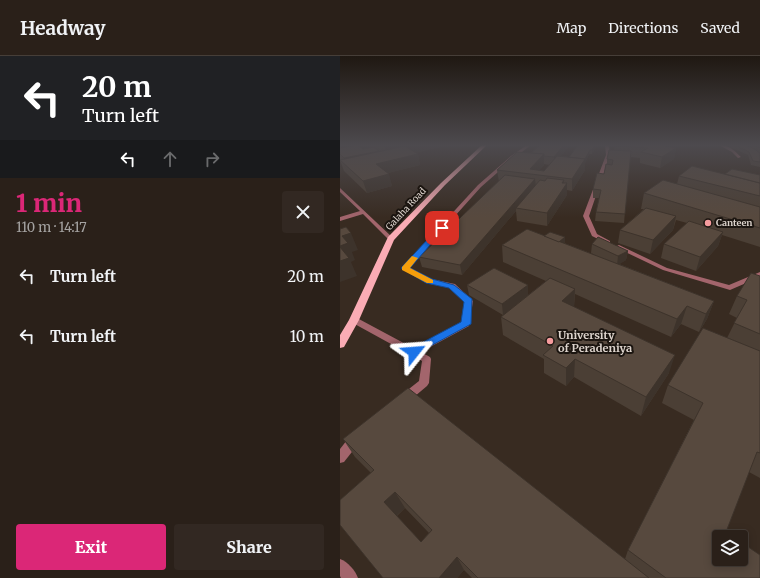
<!DOCTYPE html>
<meta charset="utf-8">
<style>
body{margin:0;font-family:Merriweather,serif;background:#322822;color:#f1f3f6;height:100vh;display:flex;flex-direction:column;font-size:15px;white-space:nowrap}
*{box-sizing:border-box;margin:0}
p{font-size:13px;color:#a5a3a2}
.icon{flex:none;width:22px;height:22px;fill:none;stroke:currentColor;stroke-width:2;stroke-linecap:round;stroke-linejoin:round}
.map{position:relative;flex:1;overflow:hidden}
.drawer{display:flex;flex-direction:column;background:#2a2019;width:340px}
.drawer>*{flex:none}
.guide{background:#202124;color:#fff;overflow:hidden}
.controls{position:absolute;left:372px;top:474px;display:grid;gap:8px}
.controls a{display:grid;place-items:center;width:36px;height:36px;border-radius:4px;background:#2a2019;box-shadow:0 2px 10px #0003,0 0 0 1px #463e38;font-size:20px}
.pin{position:absolute;display:grid;place-items:center;width:34px;height:34px;color:#fff;margin:-17px;border-radius:8px;box-shadow:0 2px 6px #0006}
.me{position:absolute;width:44px;margin:-22px;rotate:62deg;stroke-linejoin:round;filter:drop-shadow(0 0 3px #0008)}
.turn{display:flex;align-items:center;gap:14px;height:84px;padding:0 16px;font-size:18px}
.turn .icon{width:52px;height:52px;stroke-width:2.5}
.turn b{display:block;font-size:28px;line-height:34px}
.lanes{display:flex;align-items:center;height:38px;padding:0 16px;background:#0003;justify-content:center;gap:20px;direction:ltr}
.lanes .off{opacity:.35}
.round{display:grid;place-items:center;flex:none;width:42px;height:42px;border-radius:4px;background:#322822}
.headline{display:flex;align-items:center;justify-content:space-between;height:68px;padding:0 16px}
h1{font-size:24px;font-weight:800;line-height:30px;color:#db2777}
.button{display:flex;gap:8px;margin-top:auto;padding:8px 16px}
.button a{flex:1;height:46px;border-radius:4px;background:#db2777;color:#fff;font-size:16px;font-weight:800;line-height:46px;text-align:center}
.button a+a{background:#322822;color:#f1f3f6}
ul{padding:0;list-style:none}
li{display:flex;align-items:center;gap:12px;height:60px;padding:0 16px}
li div{flex:1}
li b{display:block;font-size:15px}
li em{font-style:normal}
header{display:flex;align-items:center;gap:24px;box-sizing:border-box;height:56px;padding:0 20px;background:#2a2019;border-bottom:1px solid #463e38}
header strong{font-size:19px}
nav{display:flex;gap:22px;margin-inline-start:auto;font-size:14px}
main{display:flex;flex:1;min-height:0}
.map>svg:first-child{display:block}
</style>
<header>
<strong>Headway</strong>
<nav><a>Map</a><a>Directions</a><a>Saved</a></nav>
</header>
<main>
<section class="drawer">
<div class="guide">
<div class="turn"><svg class="icon" aria-label="left" viewBox="0 0 24 24"><path d="M17 20v-9H6M10 6l-5 5 5 5"/></svg><div><b>20 m</b>Turn left</div></div>
<div class="lanes"><svg class="icon" aria-label="left" viewBox="0 0 24 24"><path d="M17 20v-9H6M10 6l-5 5 5 5"/></svg><svg class="icon off" aria-label="ahead" viewBox="0 0 24 24"><path d="M12 20V5M6 11l6-6 6 6"/></svg><svg class="icon off" aria-label="right" viewBox="0 0 24 24"><path d="M7 20v-9h11M14 6l5 5-5 5"/></svg></div>
</div>
<div class="headline"><div><h1>1 min</h1><p>110 m · 14:17</p></div><a class="round"><svg class="icon" aria-label="close" viewBox="0 0 24 24"><path d="M6 6l12 12M18 6L6 18"/></svg></a></div>
<ul>
<li><svg class="icon" aria-label="left" viewBox="0 0 24 24"><path d="M17 20v-9H6M10 6l-5 5 5 5"/></svg><div><b>Turn left</b></div><em>20 m</em></li>
<li><svg class="icon" aria-label="left" viewBox="0 0 24 24"><path d="M17 20v-9H6M10 6l-5 5 5 5"/></svg><div><b>Turn left</b></div><em>10 m</em></li>
</ul>
<div class="button"><a>Exit</a><a>Share</a></div>
</section>
<div class="map">
<svg width="420" height="522" viewBox="0 0 420 522">
<rect width="100%" height="100%" fill="#382b21"/>
<g fill="none" stroke-linecap="round" stroke-linejoin="round">
<!-- service -->
<g fill="#a3656c" fill-rule="evenodd">
<polygon points="187,89 191,89 174,102 141,131 69,211 91,223 115,228 133,245 129,270 81,296 90,301 91,303 89,327 87,330 68,346 64,347 60,346 59,343 60,340 79,325 82,305 11,266 10,264 14,261 17,262 73,292 122,267 125,246 110,232 86,227 62,212 138,129 171,100"/>
<polygon points="265,89 269,89 270,99 249,160 257,178 270,185 270,187 268,188 252,180 243,160 266,99"/>
<path d="M379 89C388 88 395 95 401 101L398 102 392 96Z"/>
<polygon points="0,132 53,182 53,184 49,184 23,158 0,165 0,161 20,155 0,136"/>
<polygon points="279,189 327,212 389,229 420,216 420,221 390,234 323,214 277,192 277,190"/>
<polygon points="15,378 19,379 20,383 19,387 4,406 0,407 0,393 11,379"/>
<path d="M0 503C8 506 15 514 18 522H1L0 520Z"/>
</g>
<!-- primary -->
<polygon fill="#faacb5" fill-rule="evenodd" points="142,89 147,89 105,129 54,184 19,264 4,291 0,292 0,279 9,264 48,181 101,127"/>
</g>
<!-- wall -->
<g fill="#4b3f35" fill-rule="evenodd">
<polygon points="0,89 13,89 23,93 30,92 28,90 28,89 107,89 75,97 78,98 80,109 48,117 52,130 27,137 4,115 0,104 1,104 0,103"/>
<path d="M257 89 252 98H249L245 107V114L232 135 227 134V139L207 170 177 165 176 155 122 219 82 211 79 201 159 126 157 114 177 96 229 101ZM204 108 210 109 204 115 199 114 204 109Z"/>
<polygon points="275,89 303,90 336,92 334,103 320,112 300,107 300,102 290,101 284,167 255,165 256,156 259,142 253,142 253,133 264,118 267,108 267,103 274,94"/>
<polygon points="391,89 420,89 420,111 411,109 408,99 390,91"/>
<polygon points="385,118 420,119 420,191 382,179 378,190 356,215 321,202 324,188 347,167 336,164 333,174 310,198 278,187 280,174 304,153 301,153 304,137 337,128 339,120"/>
<polygon points="204,180 225,186 224,187 255,199 251,197 252,188 288,195 286,204 279,208 374,245 367,263 359,276 341,268 331,281 235,238 234,251 329,317 301,360 234,321 226,330 204,317 204,303 163,279 161,261 187,240 163,259 129,239 127,229 188,229 188,239 206,225 163,206 162,189"/>
<path d="M420 220V422L409 416 386 476 420 522H132L124 514 117 522H43L31 417 15 401 3 383 285 503 288 494 354 364 322 347 328 329 387 282 397 262 389 258 397 240ZM65 452 89 477 81 486 57 460Z"/>
</g>
<!-- shaded-wall -->
<g fill="#3d332b">
<polygon points="5,89 12,89 14,95 0,98 0,90"/>
<polygon points="44,89 107,89 48,103"/>
<polygon points="224,89 230,89 214,109 214,101"/>
<polygon points="255,89 257,89 252,98 252,94"/>
<polygon points="336,92 334,103 320,112 322,101"/>
<polygon points="250,94 249,98 245,107 245,114 232,135 232,123"/>
<polygon points="39,95 41,102 7,110 4,102"/>
<polygon points="78,98 80,109 40,119 36,108"/>
<polygon points="204,98 204,109 196,119 190,113"/>
<polygon points="49,118 52,130 27,137 23,125"/>
<polygon points="195,123 196,131 176,152 176,155 122,219 120,209"/>
<polygon points="224,124 223,133 227,127 227,139 207,170 207,157"/>
<polygon points="336,160 333,174 310,198 313,184"/>
<polygon points="383,176 378,190 356,215 360,201"/>
<polygon points="11,177 18,194 12,196 15,204 11,206 17,220 0,226 0,190 2,180"/>
<polygon points="225,181 225,186 215,193 215,188"/>
<polygon points="288,195 286,204 277,210 278,200"/>
<polygon points="188,229 188,239 163,259 162,248"/>
<polygon points="235,233 234,251 222,245"/>
<polygon points="374,245 367,263 359,276 366,258"/>
<polygon points="347,250 341,268 331,281 337,263"/>
<polygon points="335,299 329,317 301,360 306,341"/>
<polygon points="235,303 234,321 226,330 226,312"/>
<polygon points="55,436 65,452 55,461 44,446"/>
<polygon points="117,501 124,514 117,522 99,522"/>
</g>
<!-- building -->
<g fill="#57493e" stroke="#3d332b" fill-rule="evenodd">
<polygon points="17,89 23,93 34,91 39,95 4,102 0,98 0,92"/>
<polygon points="200,89 224,89 214,101 204,100 204,98 191,97"/>
<polygon points="238,89 255,89 252,94 250,94 245,103 229,101"/>
<polygon points="275,89 297,89 303,90 305,89 320,89 336,92 322,101 301,96 308,92 275,90"/>
<polygon points="395,89 405,89 413,92 420,97 420,106 413,105 409,96"/>
<polygon points="413,89 420,89 420,92"/>
<polygon points="65,90 78,98 36,108 49,118 23,125 0,104"/>
<polygon points="269,94 291,95 285,158 256,156 261,134 253,133 257,117 264,118 266,108 272,109 273,104 267,103"/>
<polygon points="177,96 204,98 190,113 204,115 217,100 245,103 232,123 157,114"/>
<polygon points="352,110 420,127 420,140 339,120"/>
<polygon points="392,113 420,119 420,127 385,118"/>
<polygon points="165,119 195,123 120,209 79,201"/>
<polygon points="207,122 224,124 222,127 227,127 207,157 176,152 200,124 205,125"/>
<polygon points="323,124 420,151 420,172 304,137"/>
<polygon points="306,152 336,160 313,184 280,174"/>
<polygon points="349,165 383,176 360,201 324,188"/>
<polygon points="6,171 11,177 2,180 8,187 0,190 0,173"/>
<polygon points="187,173 374,245 366,258 347,250 337,263 162,189"/>
<polygon points="210,176 225,181 219,186 204,180"/>
<polygon points="258,181 288,195 278,200 252,188"/>
<polygon points="0,191 9,202 0,205"/>
<polygon points="154,212 188,229 162,248 127,229"/>
<polygon points="411,217 420,220 420,278 394,267 407,244 397,240"/>
<polygon points="210,222 235,233 222,245 335,299 306,341 235,303 226,312 203,299 213,290 161,261"/>
<polygon points="363,272 420,295 420,397 417,396 386,476 394,481 379,481 379,503 401,503 401,486 420,499 420,522 326,522 288,494 363,347 328,329"/>
<path d="M68 332 309 522H138L117 501 99 522H43L0 469V444L34 414 3 383ZM55 436 92 474 81 486 44 446Z"/>
</g>
<!-- sky -->
<linearGradient id="sky" x2="0" y2="1"><stop stop-color="#1f1812"/><stop offset="0.55" stop-color="#4d4a4e"/><stop offset="1" stop-color="#4d4a4e" stop-opacity="0"/></linearGradient>
<rect width="420" height="162" fill="url(#sky)"/>
<!-- route -->
<polygon fill="#1a73e8" stroke="#114b97" points="100,170 105,172 70,212 92,223 114,229 132,243 131,268 74,299 68,296 70,293 121,266 124,246 109,232 86,227 61,212"/>
<!-- slow -->
<polygon fill="#f59e0b" points="72,200 78,202 70,212 93,224 93,227 87,227 62,214 62,211"/>
<!-- markers -->
<g fill="#f59b9d" stroke="#1b1510" stroke-width="1.5">
<circle cx="368" cy="167" r="4"/>
<circle cx="210" cy="285" r="4"/>
</g>
<g text-anchor="middle" stroke-width="4" stroke-linejoin="round" paint-order="stroke">
<!-- far-street labels -->
<g font-size="9" fill="#ddd4cd" stroke="#1b1510">
<text transform="translate(66 153) rotate(-47)" y="3">Galaha Road</text>
</g>
<!-- far-poi labels -->
<g font-size="9" font-weight="bold" fill="#ddd4cd" stroke="#1b1510" text-anchor="start">
<text x="376" y="170">Canteen</text>
</g>
<!-- poi labels -->
<g font-size="11" font-weight="bold" fill="#ddd4cd" stroke="#1b1510" text-anchor="start">
<text x="218" y="283">University<tspan x="218" dy="13">of Peradeniya</tspan></text>
</g>
</g>
</svg>
<div class="controls">
<a><svg class="icon" aria-label="layers" viewBox="0 0 24 24"><path d="M12 4l9 5-9 5-9-5zM3 14l9 5 9-5"/></svg></a>
</div>
<div class="pin" style="left:102px;top:172px;background:#d93025"><svg class="icon" aria-label="arrive" viewBox="0 0 24 24"><path d="M6 21V4h12l-3 4 3 4H6"/></svg></div>
<svg class="me" style="left:74px;top:296px" viewBox="-20 -20 40 40"><path d="M0-17L14 15 0 8-14 15z" fill="#1a73e8" stroke="#fff" stroke-width="4"/></svg>
</div>
</main>
